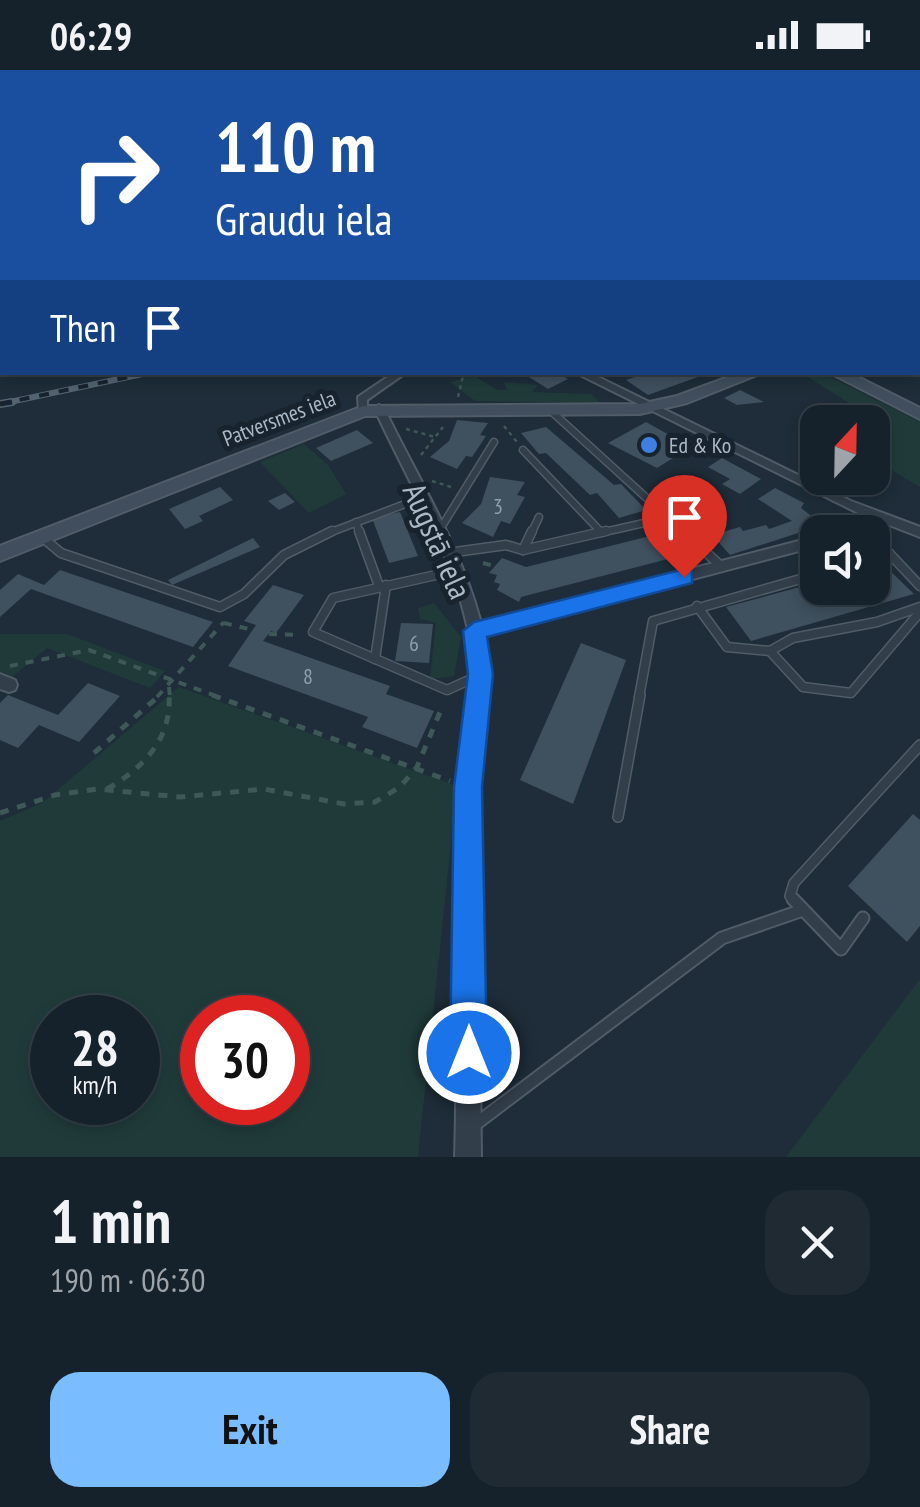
<!DOCTYPE html>
<meta charset="utf-8">
<style>
body{margin:0;font-family:"PT Sans Narrow",sans-serif;background:#1f2a33;color:#f1f3f6;height:100vh;display:flex;flex-direction:column;font-size:38px;white-space:nowrap}
*{box-sizing:border-box;margin:0}
p{font-size:32px;color:#9ea4a9}
.icon{flex:none;width:55px;height:55px;fill:none;stroke:currentColor;stroke-width:2;stroke-linecap:round;stroke-linejoin:round}
.map{position:relative;height:1087px;overflow:hidden}
.side{display:flex;flex-direction:column;background:#16222b;flex:1}
.side>*{flex:none}
.guide{position:absolute;left:0px;top:0px;width:920px;height:305px;box-shadow:0 5px 15px #0003,0 0 0 2px #353f47;background:#1a4fa0;color:#fff;overflow:hidden}
.needle{width:65px;rotate:22deg}
.controls{position:absolute;left:800px;top:335px;display:grid;gap:20px}
.controls a{display:grid;place-items:center;width:90px;height:90px;border-radius:20px;background:#16222b;box-shadow:0 5px 15px #0003,0 0 0 2px #353f47;font-size:50px}
.speed{position:absolute;left:30px;top:925px;display:flex;gap:20px;font-size:50px;font-weight:700;text-align:center}
.speed>*{display:grid;place-content:center;width:130px;height:130px;border-radius:50%;background:#16222b;box-shadow:0 5px 15px #0003,0 0 0 2px #353f47;line-height:1}
.speed small{font-size:25px;font-weight:400}
.speed .limit{border:15px solid #d22;background:#fff;color:#111}
.pin{position:absolute;display:grid;place-items:center;width:85px;height:85px;color:#fff;margin:-102px -42px;border-radius:50% 50% 50% 0;rotate:-45deg;box-shadow:0 0 10px #0007}
.pin .icon{rotate:45deg}
.me{position:absolute;width:110px;margin:-55px;rotate:0deg;stroke-linejoin:round;filter:drop-shadow(0 0 8px #0008)}
.turn{display:flex;align-items:center;gap:35px;height:210px;padding:0 50px;font-size:45px}
.turn .icon{width:130px;height:130px;stroke-width:2.5}
.turn b{display:block;font-size:70px;line-height:85px}
.then{display:flex;align-items:center;height:95px;padding:0 50px;background:#0003;gap:20px;font-size:38px}
.round{display:grid;place-items:center;flex:none;width:105px;height:105px;border-radius:30px;background:#1f2a33}
.head{display:flex;align-items:center;justify-content:space-between;height:170px;padding:0 50px}
h1{font-size:60px;font-weight:800;line-height:75px}
.cta{display:flex;gap:20px;margin-top:auto;padding:20px 50px}
.cta a{flex:1;height:115px;border-radius:30px;background:#79bcff;color:#111;font-size:40px;font-weight:800;line-height:115px;text-align:center}
.cta a+a{background:#1f2a33;color:#f1f3f6}
.status{display:flex;justify-content:space-between;align-items:center;height:70px;padding:0 50px;background:#16222b;direction:ltr}
.status svg{height:28px;fill:currentColor}
.map>svg:first-child{display:block}
</style>
<div class="status"><b>06:29</b><svg viewBox="0 0 49 12"><path d="M0 12V9h3v3zM5 12V6h3v6zM10 12V3h3v9zM15 12V0h3v12zM26 1h20v11H26zM47 4h2v5h-2z"/></svg></div>
<div class="map">
<svg width="920" height="1087" viewBox="0 0 920 1087">
<rect width="100%" height="100%" fill="#1e2d39"/>
<!-- green -->
<g fill="#203a3a" fill-rule="evenodd">
<polygon points="820,302 920,352 920,417 873,389 873,354 877,351 808,307"/>
<polygon points="473,305 497,320 507,320 504,312 538,315 532,322 591,324 600,333 475,331 450,312"/>
<polygon points="304,374 328,395 346,424 309,443 260,392"/>
<polygon points="434,533 461,567 454,606 430,609 436,553 420,549 418,538"/>
<polygon points="0,564 67,564 165,601 150,618 47,578 12,607 0,602"/>
<path d="M179 617 457 716 418 1087H0V751L42 733ZM52 948H138V1032H52ZM202 948H288V1032H202Z"/>
<polygon points="920,909 920,1087 786,1087"/>
</g>
<!-- building -->
<g fill="#3f505e">
<polygon points="539,302 555,302 568,309 548,319 529,307"/>
<polygon points="649,302 709,302 709,303 648,325 626,310"/>
<polygon points="740,320 764,332 737,335 724,328"/>
<polygon points="457,350 488,353 480,365 486,366 472,387 466,386 457,399 430,387 449,371"/>
<polygon points="646,352 691,377 657,398 608,373"/>
<polygon points="546,357 614,415 621,414 646,440 619,448 597,423 590,425 546,383 539,384 521,363"/>
<polygon points="357,360 373,373 331,391 316,378"/>
<polygon points="722,388 761,409 740,424 722,414 730,409 708,397"/>
<polygon points="490,407 525,412 517,425 525,427 510,454 501,451 493,467 462,453 481,434"/>
<polygon points="220,417 233,430 199,446 203,451 185,459 169,439"/>
<polygon points="775,418 804,433 801,438 823,455 730,485 712,465 740,457 743,461 766,455 769,459 792,451 758,429"/>
<polygon points="285,423 295,432 279,440 268,431"/>
<polygon points="715,436 727,447 693,458 682,446"/>
<polygon points="400,442 418,486 389,493 372,448"/>
<polygon points="650,466 668,489 521,527 519,532 497,520 500,514 494,512 497,505 489,503 502,488 526,497"/>
<polygon points="253,468 260,477 172,515 168,510"/>
<polygon points="883,494 914,524 751,571 726,537 818,512 818,518 872,518 872,496"/>
<polygon points="60,500 213,552 193,577 31,519 0,547 0,520 18,504 44,515"/>
<polygon points="273,515 304,525 276,563 271,561 263,571 390,616 386,624 434,641 417,678 362,657 368,647 228,596 256,555 244,551"/>
<polygon points="401,553 433,554 429,593 395,591"/>
<polygon points="581,573 626,590 573,734 520,710"/>
<polygon points="88,613 120,626 79,672 39,655 18,678 0,670 0,633 8,625 58,645"/>
<polygon points="913,744 920,750 920,856 907,872 848,816"/>
</g>
<g fill="none" stroke-linecap="round" stroke-linejoin="round">
<!-- lane-far3 casing -->
<g stroke="#505c67" stroke-width="9">
<g id="lane-far3">
<polyline points="550,340 686,464"/>
<polyline points="523,380 602,463"/>
<polyline points="356,452 360,464"/>
<polyline points="439,461 494,372"/>
<polyline points="326,464 421,428"/>
<polyline points="531,464 539,447"/>
<polyline points="595,464 671,447"/>
</g>
</g>
<!-- lane-far2 casing -->
<g stroke="#505c67" stroke-width="11">
<g id="lane-far2">
<polyline points="359,461 379,516"/>
<polyline points="683,461 722,497"/>
<polyline points="872,465 920,516"/>
<polyline points="42,467 61,483 220,537 244,524 284,485 332,461"/>
<polyline points="523,480 532,461"/>
<polyline points="448,483 506,475 523,480 606,461"/>
<polyline points="872,488 890,484"/>
<polyline points="454,501 333,528 313,562 447,620 480,605"/>
<polyline points="697,536 727,577 770,581 793,568 877,552 920,537"/>
<polyline points="770,581 803,617 851,623 920,542"/>
<polyline points="375,589 386,515"/>
<polyline points="639,627 653,551 818,504"/>
</g>
</g>
<!-- lane-far1 casing -->
<g stroke="#505c67" stroke-width="12">
<g id="lane-far1">
<polyline points="618,747 640,625"/>
<polyline points="795,832 790,826 794,813 920,675"/>
</g>
</g>
<!-- lane casing -->
<g stroke="#505c67" stroke-width="15">
<g id="lane">
<polyline points="793,829 841,879 863,848"/>
<polyline points="473,1056 722,868 800,841"/>
</g>
</g>
<!-- street casing -->
<g stroke="#505c67" stroke-width="4">
<g id="street">
<rect x="0" y="147" width="2" height="2"/>
<polygon points="395,302 407,302 367,330 367,343 359,343 358,327"/>
<polygon points="574,302 588,302 851,431 920,457 920,467 871,448 851,462 836,462 837,459 860,444"/>
<path d="M379 335 384 338C418 408 461 477 481 553L818 466V476L484 564 489 613 477 721 481 1087H455C459 965 453 843 459 721 461 673 478 625 471 577 459 494 409 414 374 338Z"/>
<polygon points="0,604 15,610 17,615 15,620 9,622 0,619"/>
</g>
</g>
<!-- secondary casing -->
<g stroke="#505c67" stroke-width="4">
<g id="secondary">
<polygon points="920,246 920,255 918,255 918,247"/>
<polygon points="742,302 764,302 687,333 640,344 365,346 0,491 0,476 363,336 640,334 677,326"/>
<polygon points="828,302 848,302 920,338 920,349"/>
</g>
</g>
<!-- path-far2 -->
<g stroke="#3e5757" stroke-width="2.5" stroke-dasharray="4 4" stroke-linecap="butt">
<polyline points="458,327 464,302"/>
<polyline points="504,356 517,372"/>
<polyline points="406,359 435,367"/>
<polyline points="421,385 443,357"/>
<polyline points="432,411 451,417"/>
</g>
<!-- path-far1 -->
<g stroke="#3e5757" stroke-width="4" stroke-dasharray="8 8" stroke-linecap="butt">
<polyline points="650,463 675,495"/>
<polyline points="483,493 498,497"/>
<polyline points="224,553 253,560"/>
<polyline points="269,564 298,565"/>
<polyline points="10,596 89,580 219,627"/>
<polyline points="169,617 170,627"/>
<polyline points="157,627 224,552"/>
</g>
<!-- path -->
<g stroke="#3e5757" stroke-width="5" stroke-dasharray="9 9" stroke-linecap="butt">
<polyline points="212,625 450,711"/>
<polyline points="94,683 160,625"/>
<path d="M107 719C143 698 172 669 169 625"/>
<polyline points="0,743 55,725 97,719 180,727 264,719 344,734 375,732 400,717 417,697 443,635"/>
</g>
<!-- lane-far3 -->
<use href="#lane-far3" stroke="#323e4a" stroke-width="6"/>
<!-- lane-far2 -->
<use href="#lane-far2" stroke="#323e4a" stroke-width="8"/>
<!-- lane-far1 -->
<use href="#lane-far1" stroke="#323e4a" stroke-width="9"/>
<!-- lane -->
<use href="#lane" stroke="#323e4a" stroke-width="11"/>
<!-- street -->
<use href="#street" fill="#323e4a" fill-rule="evenodd"/>
<!-- secondary -->
<use href="#secondary" fill="#404e5d" fill-rule="evenodd"/>
<!-- rail-far1 casing -->
<g stroke="#536371" stroke-width="6">
<polyline id="rail-far1" points="0,334 152,302"/>
</g>
<!-- rail casing -->
<g stroke="#536371" stroke-width="8">
<polyline id="rail" points="0,334 12,332"/>
</g>
<!-- rail-far1 -->
<use href="#rail-far1" stroke="#18232e" stroke-width="4" stroke-dasharray="10" stroke-linecap="butt"/>
<!-- rail -->
<use href="#rail" stroke="#18232e" stroke-width="5" stroke-dasharray="15" stroke-linecap="butt"/>
</g>
<!-- sky -->
<linearGradient id="sky" x2="0" y2="1"><stop stop-color="#10191f"/><stop offset="0.49" stop-color="#3b4c5f"/><stop offset="1" stop-color="#3b4c5f" stop-opacity="0"/></linearGradient>
<rect width="920" height="299" fill="url(#sky)"/>
<!-- route -->
<polygon fill="#1a73e8" stroke="#114b97" stroke-width="2.5" points="684,499 692,501 692,513 487,567 493,604 482,717 487,983 482,996 469,1001 456,996 450,983 454,717 468,604 463,561 474,552"/>
<!-- markers -->
<circle fill="#3f7fe0" stroke="#18232e" stroke-width="4" cx="649" cy="375" r="10"/>
<g text-anchor="middle" stroke-width="10" stroke-linejoin="round" paint-order="stroke">
<!-- far-street labels -->
<g font-size="22" fill="#acb9c6" stroke="#18232e">
<text transform="translate(279 348) rotate(-21)" y="8">Patversmes iela</text>
</g>
<!-- far-poi labels -->
<g font-size="22" fill="#acb9c6" stroke="#18232e" text-anchor="start">
<text x="669" y="383">Ed &amp; Ko</text>
</g>
<!-- number labels -->
<g font-size="22" fill="#919fac">
<text x="498" y="444">3</text>
<text x="414" y="581">6</text>
<text x="308" y="614">8</text>
</g>
<!-- near-street labels -->
<g font-size="32" fill="#acb9c6" stroke="#18232e">
<text transform="translate(437 471) rotate(66)" y="11">Augstā iela</text>
</g>
</g>
</svg>
<div class="controls">
<a><svg class="needle" viewBox="-14 -14 28 28"><path d="M0-13l5 13h-10z" fill="#e53935"/><path d="M0 13l5-13h-10z" fill="#9ea4a9"/></svg></a>
<a><svg class="icon" aria-label="sound" viewBox="0 0 24 24"><path d="M4 9h4l5-4v14l-5-4H4zM17 9q2 3 0 6"/></svg></a>
</div>
<div class="speed"><div>28<small>km/h</small></div><div class="limit">30</div></div>
<div class="pin" style="left:684px;top:507px;background:#d93025"><svg class="icon" aria-label="arrive" viewBox="0 0 24 24"><path d="M6 21V4h12l-3 4 3 4H6"/></svg></div>
<svg class="me" style="left:469px;top:983px" viewBox="-20 -20 40 40"><circle r="17" fill="#1a73e8" stroke="#fff" stroke-width="3"/><path d="M0-11L8 9 0 5-8 9z" fill="#fff"/></svg>
<div class="guide">
<div class="turn"><svg class="icon" aria-label="right" viewBox="0 0 24 24"><path d="M7 20v-9h11M14 6l5 5-5 5"/></svg><div><b>110 m</b>Graudu iela</div></div>
<div class="then">Then<svg class="icon" aria-label="arrive" viewBox="0 0 24 24"><path d="M6 21V4h12l-3 4 3 4H6"/></svg></div>
</div>
</div>
<section class="side">
<div class="head"><div><h1>1 min</h1><p>190 m · 06:30</p></div><a class="round"><svg class="icon" aria-label="close" viewBox="0 0 24 24"><path d="M6 6l12 12M18 6L6 18"/></svg></a></div>
<div class="cta"><a>Exit</a><a>Share</a></div>
</section>
